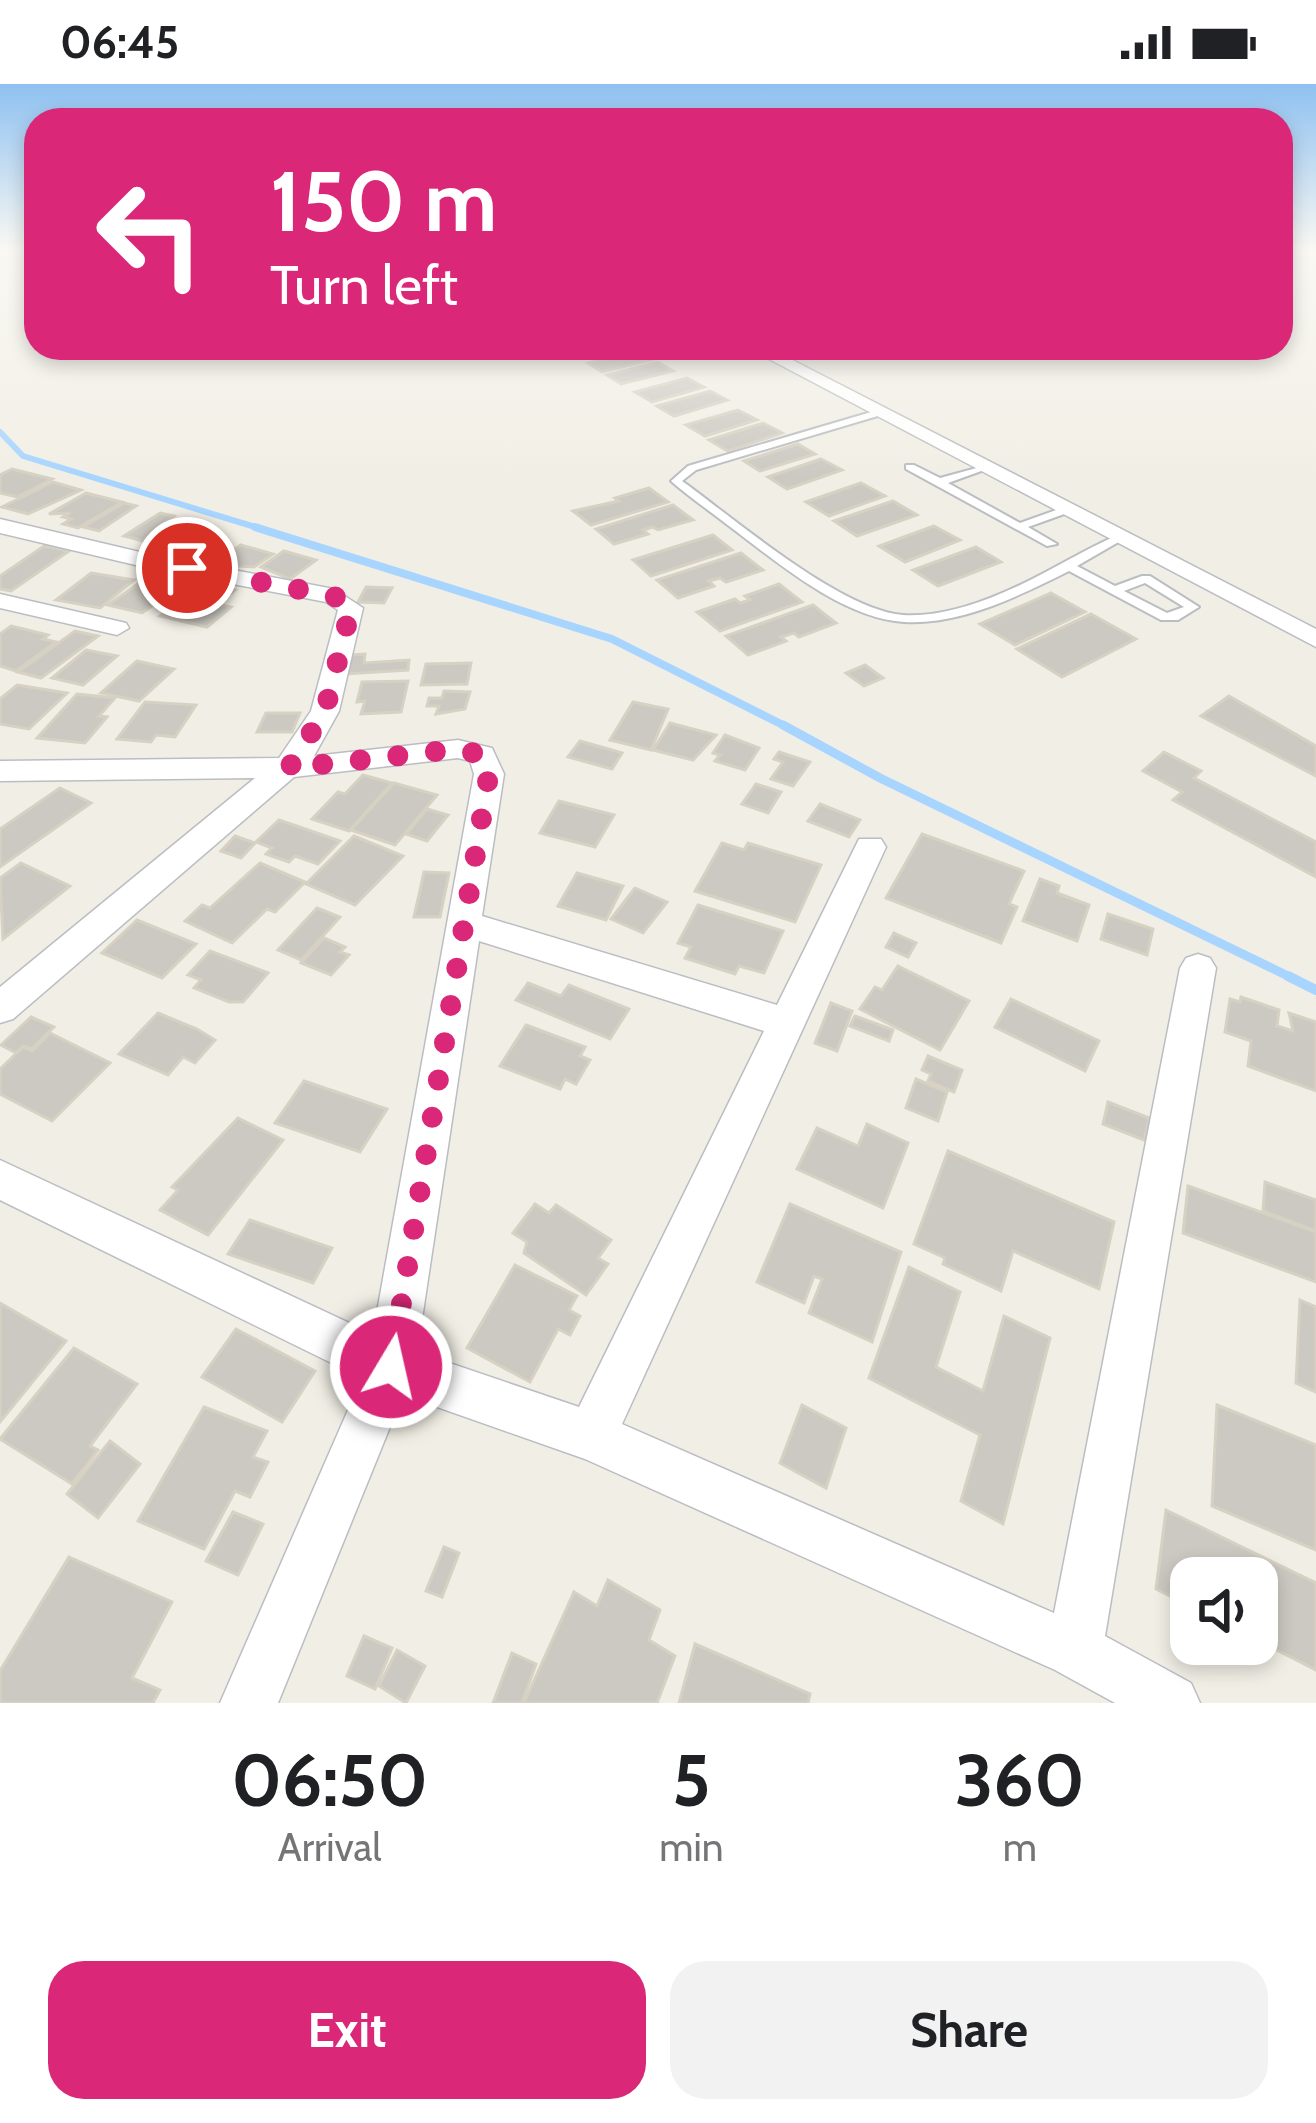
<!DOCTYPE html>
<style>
body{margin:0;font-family:Cabin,sans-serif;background:#f2f2f2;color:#202124;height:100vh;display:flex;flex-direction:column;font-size:45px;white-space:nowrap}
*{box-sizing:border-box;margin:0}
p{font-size:39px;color:#757577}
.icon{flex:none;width:66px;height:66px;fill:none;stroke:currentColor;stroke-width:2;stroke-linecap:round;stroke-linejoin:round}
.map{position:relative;height:1619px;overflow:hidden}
.sheet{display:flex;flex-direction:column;background:#fff;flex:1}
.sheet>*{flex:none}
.banner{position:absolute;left:24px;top:24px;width:1269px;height:252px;border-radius:36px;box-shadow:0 6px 18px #0003;background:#db2777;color:#fff;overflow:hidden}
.fabs{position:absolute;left:1170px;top:1473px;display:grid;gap:24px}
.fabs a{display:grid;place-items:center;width:108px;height:108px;border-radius:24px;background:#fff;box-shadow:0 6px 18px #0003;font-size:60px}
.pin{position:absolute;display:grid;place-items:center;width:102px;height:102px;color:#fff;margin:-51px;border:6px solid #fff;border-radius:50%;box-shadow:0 3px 12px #0007}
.me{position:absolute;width:132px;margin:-66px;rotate:9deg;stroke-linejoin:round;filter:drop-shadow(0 0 9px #0008)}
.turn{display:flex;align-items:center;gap:42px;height:252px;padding:0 48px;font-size:54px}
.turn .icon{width:156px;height:156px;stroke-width:2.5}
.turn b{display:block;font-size:84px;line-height:102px}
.eta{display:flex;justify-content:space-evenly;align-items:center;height:204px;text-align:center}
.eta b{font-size:72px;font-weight:800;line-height:84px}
.action{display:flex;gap:24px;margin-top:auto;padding:24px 48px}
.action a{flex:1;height:138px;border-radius:36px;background:#db2777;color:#fff;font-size:48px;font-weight:800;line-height:138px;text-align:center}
.action a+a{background:#f2f2f2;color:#202124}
.status{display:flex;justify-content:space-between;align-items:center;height:84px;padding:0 60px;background:#fff;direction:ltr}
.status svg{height:33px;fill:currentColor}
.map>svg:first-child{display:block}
</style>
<div class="status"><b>06:45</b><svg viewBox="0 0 49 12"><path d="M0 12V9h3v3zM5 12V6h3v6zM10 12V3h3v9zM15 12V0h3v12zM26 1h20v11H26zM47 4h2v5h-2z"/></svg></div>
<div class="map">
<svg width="1316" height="1619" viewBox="0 0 1316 1619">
<rect width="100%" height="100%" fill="#f1efe5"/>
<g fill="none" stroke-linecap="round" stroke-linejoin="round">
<!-- stream-far3 -->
<polyline stroke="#a7d5ff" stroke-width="6" points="0,348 23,372 265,446"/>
<!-- stream-far2 -->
<polyline stroke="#a7d5ff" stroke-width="8" points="255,443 612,555 789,644"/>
<!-- stream-far1 -->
<polyline stroke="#a7d5ff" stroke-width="9" points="783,641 880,694 1294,895"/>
<!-- stream -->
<polyline stroke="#a7d5ff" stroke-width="10" points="1288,892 1316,906"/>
</g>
<!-- building -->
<g fill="#ccc9c2" stroke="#d6d1c3" stroke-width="3">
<polygon points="640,266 655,275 602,288 588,279"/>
<polygon points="658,278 673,287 621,300 607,291"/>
<polygon points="687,294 704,303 652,318 635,308"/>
<polygon points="710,307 727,316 674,332 657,322"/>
<polygon points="738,326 757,336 705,352 686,341"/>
<polygon points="763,339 782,349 728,367 709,356"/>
<polygon points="798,360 815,370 760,387 744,377"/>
<polygon points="821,375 842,386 787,405 768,393"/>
<polygon points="12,385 52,395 17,413 0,409 0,391"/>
<polygon points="53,398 81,406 28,430 2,423"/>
<polygon points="861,399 885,412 829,432 806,418"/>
<polygon points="649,404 668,418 591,441 573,427 619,417 615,414"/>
<polygon points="86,409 122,418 78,444 63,440 71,435 63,433 70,429 49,430"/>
<polygon points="893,417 917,431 857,452 834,437"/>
<polygon points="124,419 136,422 99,447 83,443"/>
<polygon points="673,421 693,436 658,446 653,443 643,446 648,450 614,460 596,445"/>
<polygon points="160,429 174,432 143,457 124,452"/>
<polygon points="934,442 960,456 905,478 879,462"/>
<polygon points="713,451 732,466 651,492 633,476"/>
<polygon points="241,461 273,470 254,483 212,480"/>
<polygon points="44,462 69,467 11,507 0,505 0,492"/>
<polygon points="976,463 1001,478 938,502 913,486"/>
<polygon points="284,467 316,476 290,495 261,483"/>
<polygon points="741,469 763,486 726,498 720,494 709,497 714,502 678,514 657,496"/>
<polygon points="91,489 134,496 100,524 56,516"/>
<polygon points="152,490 182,502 199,501 170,522 156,519 142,529 108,521"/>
<polygon points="203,499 235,506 217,520 231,523 207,543 160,532"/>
<polygon points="779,500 802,518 720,547 697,528 735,515 740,519 750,516 745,512"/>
<polygon points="366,503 392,504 384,519 358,518"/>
<polygon points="1051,509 1085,528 1015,561 980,540"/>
<polygon points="813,521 836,539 799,553 794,549 781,553 786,557 748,571 726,552"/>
<polygon points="1091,530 1136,555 1062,593 1017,565"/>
<polygon points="11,542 48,551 43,555 56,558 16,587 0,582 0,550"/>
<polygon points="75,547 98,552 41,594 18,588"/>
<polygon points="86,566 117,572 83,601 52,594"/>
<polygon points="365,570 364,579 409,576 408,586 345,590 349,571"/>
<polygon points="137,577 174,585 139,617 101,609"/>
<polygon points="471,579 467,600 421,601 426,580"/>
<polygon points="865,581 883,594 864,602 846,589"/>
<polygon points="408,597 401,628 361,630 365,617 357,618 362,598"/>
<polygon points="17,601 67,609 29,645 0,640 0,615"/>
<polygon points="444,607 470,608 465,625 436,630 439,622 427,622 429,614 442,614"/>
<polygon points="77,610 115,614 99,632 107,633 85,659 37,654"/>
<polygon points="1229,612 1316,662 1316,692 1201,632"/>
<polygon points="145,618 196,621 175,653 156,651 151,658 117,655"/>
<polygon points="633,618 668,625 651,666 610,656"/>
<polygon points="266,629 300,629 292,648 257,648"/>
<polygon points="670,639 716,651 693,676 653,666"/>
<polygon points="725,651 759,664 745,686 715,677 720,671 713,669"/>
<polygon points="580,657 622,669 612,685 568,673"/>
<polygon points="779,668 810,678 793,702 771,695 783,678 774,675"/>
<polygon points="1164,668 1201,687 1194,694 1316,758 1316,793 1173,716 1182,708 1143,687"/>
<polygon points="363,691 392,699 349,747 312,735 338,708 345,710"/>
<polygon points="394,699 437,711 395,761 351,746"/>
<polygon points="756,700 781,708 768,729 742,720"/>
<polygon points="60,704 91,719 0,783 0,745"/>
<polygon points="559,717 614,731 595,763 540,749"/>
<polygon points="820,720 860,736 849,753 808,737"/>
<polygon points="427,725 448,731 427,757 406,750"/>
<polygon points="279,736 340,757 318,780 295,772 289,778 266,770 272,764 256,758"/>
<polygon points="922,750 1024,787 1009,820 1017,823 1001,859 886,814"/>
<polygon points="235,752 255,759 241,774 221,767"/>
<polygon points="354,752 403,772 355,821 306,800"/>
<polygon points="722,759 744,766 748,759 821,781 795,838 695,807"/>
<polygon points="21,779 70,802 3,855 0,794"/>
<polygon points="260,779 305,798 275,828 267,825 232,859 185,837 202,821 210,824"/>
<polygon points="424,788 449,789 440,833 414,833"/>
<polygon points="577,789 623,802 606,836 558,822"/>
<polygon points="1040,795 1059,802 1057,809 1089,821 1077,857 1023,837"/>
<polygon points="635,804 667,818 643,849 611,835"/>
<polygon points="698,821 783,847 764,889 739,882 735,890 685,874 691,863 678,859"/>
<polygon points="317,824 340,833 301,876 278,866"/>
<polygon points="1108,830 1153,845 1147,871 1101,855"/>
<polygon points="137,836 196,860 162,894 102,869"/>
<polygon points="894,849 916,859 908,873 886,863"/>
<polygon points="324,854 345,863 340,868 349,871 331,891 301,879"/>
<polygon points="210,867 268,889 243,918 229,918 194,904 201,896 188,891"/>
<polygon points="898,882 969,917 940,966 860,925 875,903 882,906"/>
<polygon points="528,899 561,912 569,901 629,925 610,955 516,916"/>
<polygon points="1241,913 1279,926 1277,942 1293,947 1289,929 1316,938 1316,1007 1248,982 1251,957 1225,948 1230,915 1240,918"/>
<polygon points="1011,915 1099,957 1085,987 995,943"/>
<polygon points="831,919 852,927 837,967 815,959"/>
<polygon points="158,929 197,945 215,956 195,979 183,973 168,991 119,970"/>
<polygon points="855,932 893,946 889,957 850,942"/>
<polygon points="31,933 54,943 31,965 23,962 16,969 1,961"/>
<polygon points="526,941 585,963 580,972 590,976 576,1000 565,995 560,1005 500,982"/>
<polygon points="50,949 110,979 52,1037 0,1010 0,985 23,963 32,967"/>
<polygon points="928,972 962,986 954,1008 928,997 931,990 922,986"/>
<polygon points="916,995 947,1008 938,1037 906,1024"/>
<polygon points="304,997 387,1025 360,1068 275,1039"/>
<polygon points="1108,1018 1149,1034 1144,1056 1103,1040"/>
<polygon points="238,1034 283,1056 208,1151 160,1126 178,1106 172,1103"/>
<polygon points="867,1040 908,1059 883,1124 797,1085 817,1044 858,1062"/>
<polygon points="948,1067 1114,1138 1099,1205 1013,1167 1001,1207 943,1180 945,1174 914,1160"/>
<polygon points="1265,1098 1316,1116 1316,1147 1263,1127"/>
<polygon points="1188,1102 1316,1148 1316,1198 1183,1149"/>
<polygon points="535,1120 549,1129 556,1121 611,1156 598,1174 608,1180 586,1211 524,1169 527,1158 513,1149"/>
<polygon points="790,1120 901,1168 872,1258 809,1229 822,1195 814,1192 804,1219 757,1198"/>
<polygon points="250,1136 332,1164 313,1199 228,1170"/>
<polygon points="515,1181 577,1212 569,1226 580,1232 570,1251 558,1245 530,1298 467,1264"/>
<polygon points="909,1183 960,1208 936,1283 983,1307 1004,1232 1050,1254 1003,1440 961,1417 980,1351 869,1294"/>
<polygon points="1300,1216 1316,1223 1316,1308 1296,1299"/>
<polygon points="0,1219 66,1257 0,1338"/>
<polygon points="236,1245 315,1287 282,1338 202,1293"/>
<polygon points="74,1264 137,1300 90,1362 98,1366 72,1400 0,1355"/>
<polygon points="802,1321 846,1344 826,1404 780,1379"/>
<polygon points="1217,1321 1316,1361 1316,1466 1212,1422"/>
<polygon points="204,1323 267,1347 253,1373 268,1378 250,1413 235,1407 204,1465 138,1437"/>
<polygon points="110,1357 140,1380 98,1434 67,1410"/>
<polygon points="1166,1426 1316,1499 1316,1586 1257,1556 1257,1494 1191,1494 1191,1523 1156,1505"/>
<polygon points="233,1428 263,1440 238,1491 206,1477"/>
<polygon points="444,1463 459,1469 442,1513 426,1507"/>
<polygon points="69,1473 172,1518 132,1594 160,1606 153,1619 0,1619 0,1587"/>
<polygon points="608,1496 660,1526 649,1556 675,1572 657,1619 524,1619 574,1508 597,1522"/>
<polygon points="364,1552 392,1564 375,1605 347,1592"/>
<polygon points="695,1560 810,1610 808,1619 679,1619"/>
<polygon points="397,1566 425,1582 406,1619 379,1602"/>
<polygon points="512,1569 536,1580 522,1619 493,1619"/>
</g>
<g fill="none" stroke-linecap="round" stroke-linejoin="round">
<!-- lane casing -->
<g stroke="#babdc2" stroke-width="4">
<g id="lane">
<path d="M878 326 881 327V331L696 386 682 397C735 435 840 526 903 531 936 533 972 522 1002 509 1042 493 1078 468 1118 451L1122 452V456L1077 482 1115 502 1142 492H1150L1199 523 1178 536H1161L1069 487C1019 512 961 541 904 538 842 534 777 478 729 442 710 427 689 413 671 397L688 382ZM1145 499 1184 523 1167 529 1124 507Z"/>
<polygon points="906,381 914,381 940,394 984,382 984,386 948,399 1020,439 1059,425 1067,425 1067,429 1028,443 1057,460 1047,462 906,385"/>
</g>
</g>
<!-- street casing -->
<g stroke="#babdc2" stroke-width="3">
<g id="street">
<polygon points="748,264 769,264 1316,545 1316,563"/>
<path d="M0 435 144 469 334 505 363 524 339 627 314 672 458 656 492 664 504 690 482 832 777 921 859 755H881L886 763 622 1340 1054 1529 1180 884 1186 874 1198 870 1210 874 1216 884 1105 1552 1191 1599 1200 1619H1115L1055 1586 585 1375 403 1311 278 1619H220L362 1294 0 1116V1076L373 1250 474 690 470 677 458 674 294 693 13 935 0 939V903L255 694 0 697V677L279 674 311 627 338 526 326 518 144 483 0 449ZM479 857 764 947 579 1323 417 1268Z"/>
<polygon points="0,510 126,539 129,544 117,551 0,524"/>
</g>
</g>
<!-- lane -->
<use href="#lane" fill="#fff" fill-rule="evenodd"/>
<!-- street -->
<use href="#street" fill="#fff" fill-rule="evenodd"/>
</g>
<!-- sky -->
<linearGradient id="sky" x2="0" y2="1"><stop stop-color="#8ec1f1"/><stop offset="0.42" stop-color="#f9f8f3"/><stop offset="1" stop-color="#f9f8f3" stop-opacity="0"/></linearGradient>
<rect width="1316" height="393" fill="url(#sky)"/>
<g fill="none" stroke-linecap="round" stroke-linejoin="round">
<!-- route -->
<polyline stroke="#db2777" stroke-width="21" stroke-dasharray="0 37.8" points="187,484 334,512 351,524 325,627 289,684 458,665 482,671 489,689 391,1283"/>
</g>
</svg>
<div class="fabs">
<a><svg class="icon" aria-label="sound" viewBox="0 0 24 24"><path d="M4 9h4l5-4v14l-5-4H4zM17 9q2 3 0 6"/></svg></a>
</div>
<div class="pin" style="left:187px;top:484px;background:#d93025"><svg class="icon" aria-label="arrive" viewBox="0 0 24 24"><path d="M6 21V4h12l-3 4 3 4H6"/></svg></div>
<svg class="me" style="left:391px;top:1283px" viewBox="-20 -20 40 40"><circle r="17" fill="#db2777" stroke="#fff" stroke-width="3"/><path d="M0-11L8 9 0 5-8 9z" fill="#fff"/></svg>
<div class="banner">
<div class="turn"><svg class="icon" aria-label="left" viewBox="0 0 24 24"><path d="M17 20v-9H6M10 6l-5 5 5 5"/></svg><div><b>150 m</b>Turn left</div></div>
</div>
</div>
<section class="sheet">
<div class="eta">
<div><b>06:50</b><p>Arrival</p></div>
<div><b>5</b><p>min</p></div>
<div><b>360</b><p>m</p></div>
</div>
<div class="action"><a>Exit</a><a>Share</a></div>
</section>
